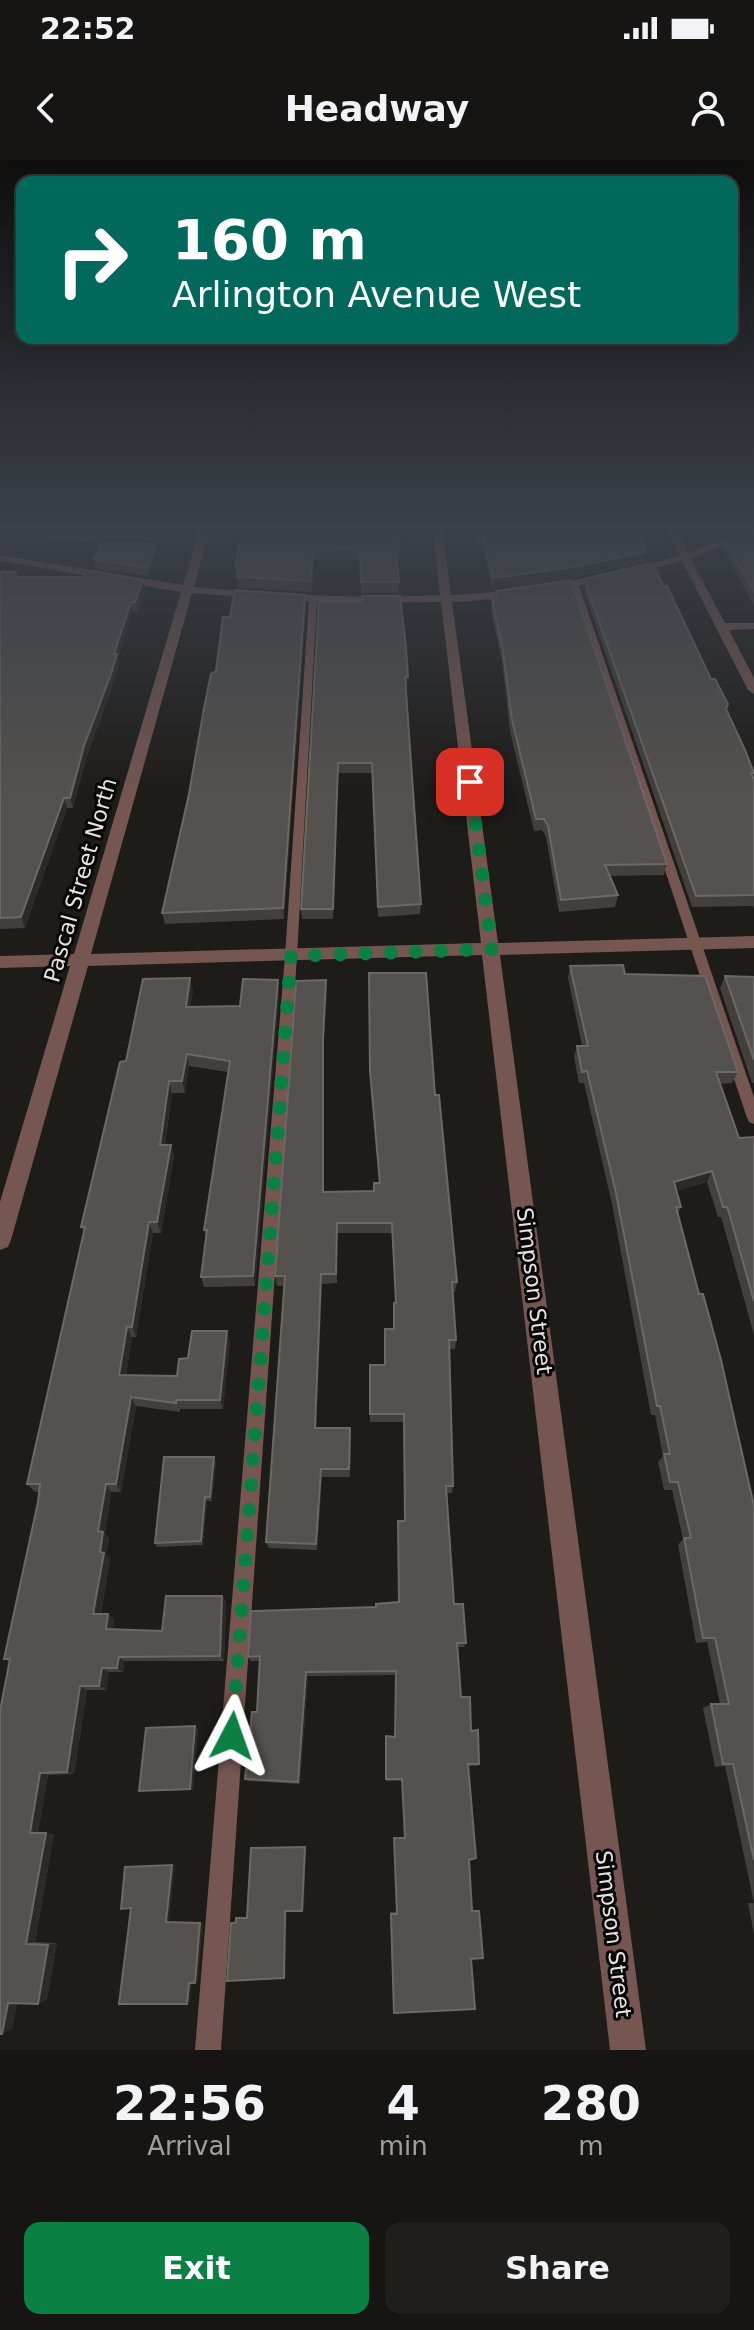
<!DOCTYPE html>
<style>
body{margin:0;font-family:"DejaVu Sans",sans-serif;background:#1f1e1c;color:#f1f3f6;height:100vh;display:flex;flex-direction:column;font-size:30px;white-space:nowrap}
*{box-sizing:border-box;margin:0}
p{font-size:26px;color:#9e9fa0}
.icon{flex:none;width:44px;height:44px;fill:none;stroke:currentColor;stroke-width:2;stroke-linecap:round;stroke-linejoin:round}
.map{position:relative;height:1890px;overflow:hidden}
.side{display:flex;flex-direction:column;background:#161513;flex:1}
.side>*{flex:none}
.hud{position:absolute;left:16px;top:16px;width:722px;height:168px;border-radius:16px;box-shadow:0 8px 32px #0002,0 0 0 2px #353433;background:#00695c;color:#fff;overflow:hidden}
.pin{position:absolute;display:grid;place-items:center;width:68px;height:68px;color:#fff;margin:-34px;border-radius:16px;box-shadow:0 4px 12px #0006}
.me{position:absolute;width:88px;margin:-44px;rotate:4deg;stroke-linejoin:round;filter:drop-shadow(0 0 6px #0008)}
.turn{display:flex;align-items:center;gap:28px;height:168px;padding:0 24px;font-size:36px}
.turn .icon{width:104px;height:104px;stroke-width:2.5}
.turn b{display:block;font-size:56px;line-height:68px}
.eta{display:flex;justify-content:space-evenly;align-items:center;height:136px;text-align:center}
.eta b{font-size:48px;font-weight:600;line-height:56px}
.button{display:flex;gap:16px;margin-top:auto;padding:16px 24px}
.button a{flex:1;height:92px;border-radius:16px;background:#0b8043;color:#fff;font-size:32px;font-weight:600;line-height:92px;text-align:center}
.button a+a{background:#1f1e1c;color:#f1f3f6}
.status{display:flex;justify-content:space-between;align-items:center;height:56px;padding:0 40px;background:#161513;direction:ltr}
.status svg{height:22px;fill:currentColor}
header{display:flex;justify-content:space-between;align-items:center;height:104px;padding:0 24px;background:#161513;font-size:36px;font-weight:600}
.map>svg:first-child{display:block}
</style>
<div class="status"><b>22:52</b><svg viewBox="0 0 49 12"><path d="M0 12V9h3v3zM5 12V6h3v6zM10 12V3h3v9zM15 12V0h3v12zM26 1h20v11H26zM47 4h2v5h-2z"/></svg></div>
<header><svg class="icon" aria-label="back" viewBox="0 0 24 24"><path d="M15 5l-7 7 7 7"/></svg>Headway<svg class="icon" aria-label="person" viewBox="0 0 24 24"><circle cx="12" cy="8" r="4"/><path d="M4 21q1-7 8-7t8 7"/></svg></header>
<div class="map">
<svg width="754" height="1890" viewBox="0 0 754 1890">
<rect width="100%" height="100%" fill="#1e1c19"/>
<g fill="none" stroke-linecap="round" stroke-linejoin="round">
<!-- lane -->
<g fill="#755651" fill-rule="evenodd">
<polygon points="574,421 578,423 754,937 754,964 749,962 747,958 570,423"/>
<polygon points="313,439 317,441 297,796 221,1890 195,1890 285,796 309,441"/>
</g>
<!-- street -->
<g fill="#755651" fill-rule="evenodd">
<polygon points="17,372 82,376 170,372 82,382"/>
<path d="M199 372H209L194 427C276 435 358 439 440 435L433 372H443L451 435C529 431 604 416 679 396L667 372H677L688 393 740 372H754L691 399 725 463H754V469L729 470 754 518V534L748 530 682 401C607 422 531 438 452 442L498 783 754 776V788L500 795 646 1890H610L482 795 88 806 11 1080 8 1087 0 1090V1042L70 806 0 808V796L74 794 181 432 0 401V395L183 425ZM192 433 326 443 441 442 481 783 91 794Z"/>
</g>
</g>
<!-- wall -->
<g fill="#423f3c">
<polygon points="242,372 400,384 400,395 396,395 399,433 361,433 360,400 314,400 312,432 238,428 235,406"/>
<polygon points="475,372 638,372 646,392 644,402 566,419 492,429 483,387 478,387"/>
<polygon points="754,372 754,446 723,389 725,380"/>
<polygon points="156,384 158,392 149,416 95,408 93,399"/>
<polygon points="0,412 16,412 18,417 143,420 145,429 137,451 133,451 118,497 119,503 113,524 87,596 73,648 67,648 25,768 0,769"/>
<polygon points="584,419 726,549 754,613 753,617 754,620 754,749 753,746 692,747 583,428"/>
<polygon points="496,431 667,704 664,715 610,716 618,735 615,747 559,752 546,677 542,670 534,671 510,571 502,502 491,451 492,440 495,440"/>
<polygon points="305,435 306,444 284,759 165,764 162,753 216,511 230,457"/>
<polygon points="319,441 408,517 407,527 406,527 421,744 420,754 378,757 372,613 338,613 333,759 302,759 301,749"/>
<polygon points="570,806 625,814 738,912 732,923 720,924 739,978 754,977 754,1175 724,1067 721,1057 718,1057 707,1022 676,1031 681,1047 678,1053 754,1346 754,1774 748,1743 754,1743 725,1606 715,1607 703,1548 711,1544 720,1544 707,1482 696,1483 678,1385 683,1379 672,1330 664,1330 658,1302 663,1296 655,1255 651,1255 612,1044 584,923 579,923 574,897 577,886 582,886 568,818"/>
<polygon points="369,813 435,935 457,1122 455,1132 453,1132 456,1180 455,1189 450,1189 453,1326 452,1333 447,1333 454,1444 466,1483 464,1487 457,1487 461,1537 471,1571 479,1604 477,1606 468,1606 469,1700 472,1749 479,1751 471,1799 394,1853 390,1752 396,1752 405,1678 402,1621 386,1621 386,1576 395,1577 396,1515 308,1516 300,1624 248,1621 245,1619 257,1552 260,1501 251,1501 248,1497 376,1447 399,1442 405,1361 403,1262 370,1262 370,1205 385,1205 394,1169 396,1143 392,1073 337,1073 337,1123 322,1124 316,1268 351,1276 350,1317 322,1317 317,1390 269,1388 266,1382 285,1126 277,1126 275,1116 327,831 323,890 324,1032 374,1031 379,1023 371,922"/>
<polygon points="725,816 754,817 754,923 752,923 720,828"/>
<polygon points="193,830 190,847 240,846 279,833 255,1126 204,1127 201,1117 206,1076 204,1070 228,912 189,906 185,933 172,933 165,985 171,985 174,996 161,1073 153,1073 136,1177 132,1177 126,1215 177,1216 188,1198 230,1181 223,1249 180,1249 180,1252 136,1246 121,1332 111,1332 105,1373 109,1378 106,1395 110,1399 101,1454 108,1454 114,1459 113,1470 162,1471 222,1436 226,1442 224,1501 124,1501 123,1512 109,1512 106,1530 87,1530 74,1614 48,1615 38,1673 54,1674 35,1782 57,1783 47,1840 17,1843 12,1869 10,1502 4,1499 38,1342 39,1332 35,1332 27,1324 84,1072 81,1067 126,901"/>
<polygon points="214,1297 216,1302 212,1341 207,1341 203,1385 157,1387 155,1383"/>
<polygon points="198,1568 193,1630 139,1631"/>
</g>
<!-- shaded-wall -->
<g fill="#2c2a27">
<polygon points="718,372 731,372 716,378"/>
<polygon points="156,384 158,392 149,416 148,408"/>
<polygon points="313,389 314,400 312,432 311,421"/>
<polygon points="646,392 644,402 566,419 492,429 493,418"/>
<polygon points="143,420 145,429 137,451 135,442"/>
<polygon points="305,435 306,444 284,759 283,748"/>
<polygon points="131,442 133,451 118,497 119,503 113,524 87,596 73,648 70,638 84,586"/>
<polygon points="338,603 338,613 333,759 333,749"/>
<polygon points="64,638 67,648 25,768 21,757"/>
<polygon points="190,818 193,830 189,859 186,847"/>
<polygon points="278,820 279,833 255,1126 253,1116"/>
<polygon points="326,820 327,831 323,890 324,1043 323,879"/>
<polygon points="187,894 189,906 185,933 182,921"/>
<polygon points="169,921 172,933 163,996 160,985"/>
<polygon points="171,985 174,996 161,1073 157,1062"/>
<polygon points="712,1011 707,1022 669,1033 674,1022"/>
<polygon points="149,1062 153,1073 136,1177 132,1167"/>
<polygon points="321,1114 322,1124 316,1276 315,1268"/>
<polygon points="127,1167 132,1177 124,1225 119,1215"/>
<polygon points="227,1171 230,1181 223,1249 220,1240"/>
<polygon points="131,1237 136,1246 121,1332 116,1324"/>
<polygon points="214,1297 216,1302 212,1341 210,1337"/>
<polygon points="321,1309 322,1317 317,1390 316,1384"/>
<polygon points="106,1324 111,1332 105,1373 109,1378 106,1395 110,1399 100,1459 93,1454 100,1392 98,1371"/>
<polygon points="205,1337 207,1341 203,1385 201,1381"/>
<polygon points="222,1436 226,1442 224,1501 220,1496"/>
<polygon points="108,1454 114,1459 112,1474 106,1469"/>
<polygon points="119,1497 124,1501 123,1512 117,1508"/>
<polygon points="102,1508 109,1512 106,1530 99,1526"/>
<polygon points="306,1512 308,1516 300,1624 298,1622"/>
<polygon points="80,1526 87,1530 74,1614 67,1612"/>
<polygon points="195,1566 198,1568 193,1630 190,1629"/>
<polygon points="40,1613 48,1615 38,1674 30,1673"/>
<polygon points="46,1673 54,1674 35,1782 26,1784"/>
<polygon points="305,1687 306,1687 304,1750 302,1751"/>
<polygon points="172,1705 175,1705 169,1761 166,1762"/>
<polygon points="287,1750 285,1816 284,1818 285,1751"/>
<polygon points="203,1762 198,1821 195,1823 200,1763"/>
<polygon points="57,1783 47,1840 38,1844 48,1785"/>
<polygon points="192,1821 190,1841 187,1844 189,1823"/>
<polygon points="18,1839 12,1869 2,1874 8,1843"/>
</g>
<!-- building -->
<g fill="#54514e" stroke="#6b6865" stroke-width="2">
<polygon points="242,372 399,372 400,384 395,384 399,422 361,422 360,388 313,389 311,421 237,417 239,406 235,406"/>
<polygon points="478,372 638,372 646,392 567,408 493,418 483,377 479,377"/>
<polygon points="742,372 754,372 754,432 725,380"/>
<polygon points="102,382 156,384 148,408 93,399"/>
<polygon points="652,403 664,426 667,426 711,519 715,519 728,544 726,549 745,590 754,613 751,613 754,620 754,735 696,736 584,419"/>
<polygon points="87,410 143,420 135,442 131,442 114,494 117,494 111,514 84,586 70,638 64,638 21,757 0,758 0,412 16,412 13,417 83,417"/>
<polygon points="571,420 667,704 605,705 618,735 561,740 548,666 544,659 536,659 512,560 503,492 492,440 497,441 496,431"/>
<polygon points="235,430 305,435 283,748 162,753 189,634 204,548 211,514 216,511 223,457 230,457"/>
<polygon points="362,436 400,436 406,487 408,517 405,517 421,744 378,747 372,603 338,603 333,749 301,749 319,441 362,441"/>
<polygon points="623,805 625,814 705,816 738,912 716,912 739,978 754,977 754,1141 730,1056 727,1047 723,1047 712,1011 674,1022 681,1047 676,1047 699,1134 703,1134 721,1200 754,1346 754,1700 733,1604 723,1604 711,1544 729,1544 715,1478 703,1478 684,1378 691,1378 678,1322 670,1322 664,1294 670,1294 660,1246 657,1246 616,1033 587,911 582,912 577,886 588,886 570,806"/>
<polygon points="369,813 426,813 435,935 439,935 457,1122 452,1122 456,1180 449,1180 453,1326 446,1326 454,1444 463,1444 466,1483 457,1483 461,1537 470,1537 471,1571 478,1570 479,1604 468,1604 476,1698 469,1700 472,1751 479,1751 483,1798 471,1799 475,1849 394,1853 391,1754 397,1754 394,1678 405,1678 402,1619 386,1619 386,1576 395,1577 396,1511 306,1512 298,1622 245,1619 252,1552 257,1552 260,1496 248,1497 251,1451 376,1447 376,1444 399,1442 398,1361 405,1361 404,1254 370,1254 370,1205 385,1205 385,1169 394,1169 394,1143 396,1143 392,1063 337,1063 336,1114 321,1114 315,1268 350,1268 349,1309 321,1309 316,1384 266,1382 285,1116 275,1116 296,821 326,820 323,879 323,1032 374,1031 374,1023 380,1023 370,911"/>
<polygon points="725,816 754,817 754,900"/>
<polygon points="190,818 186,847 240,846 243,819 278,820 253,1116 201,1117 207,1070 204,1070 230,901 187,894 182,921 169,921 160,985 171,985 157,1062 149,1062 132,1167 127,1167 119,1215 177,1216 179,1199 188,1198 192,1171 227,1171 220,1240 176,1240 176,1243 131,1237 116,1324 106,1324 98,1371 103,1372 100,1392 104,1393 93,1454 108,1454 106,1469 162,1471 166,1436 222,1436 220,1496 119,1497 117,1508 102,1508 99,1526 80,1526 67,1612 40,1613 30,1673 46,1673 26,1784 48,1785 38,1844 8,1843 2,1874 0,1874 0,1551 10,1499 4,1499 38,1342 40,1324 27,1324 85,1067 81,1067 120,902 126,901 143,819"/>
<polygon points="164,1297 214,1297 210,1337 205,1337 201,1381 155,1383"/>
<polygon points="195,1566 190,1629 139,1631 146,1568"/>
<polygon points="305,1687 302,1751 285,1751 284,1818 227,1821 231,1763 236,1763 236,1758 247,1758 251,1688"/>
<polygon points="172,1705 166,1762 200,1763 195,1823 189,1823 187,1844 119,1844 131,1748 121,1749 125,1707"/>
</g>
<!-- sky -->
<linearGradient id="sky" x2="0" y2="1"><stop stop-color="#100f0e"/><stop offset="0.58" stop-color="#3b4049"/><stop offset="1" stop-color="#3b4049" stop-opacity="0"/></linearGradient>
<rect width="754" height="637" fill="url(#sky)"/>
<g fill="none" stroke-linecap="round" stroke-linejoin="round">
<!-- route -->
<polyline stroke="#0b8043" stroke-width="14" stroke-dasharray="0 25.2" points="232,1576 291,796 492,789 470,622"/>
</g>
<g text-anchor="middle" stroke-width="6" stroke-linejoin="round" paint-order="stroke">
<!-- street labels -->
<g font-size="22" fill="#e6e4e2" stroke="#080706">
<text transform="translate(80 720) rotate(-74)" y="8">Pascal Street North</text>
<text transform="translate(535 1131) rotate(83)" y="8">Simpson Street</text>
<text transform="translate(614 1774) rotate(83)" y="8">Simpson Street</text>
</g>
</g>
</svg>
<div class="pin" style="left:470px;top:622px;background:#d93025"><svg class="icon" aria-label="arrive" viewBox="0 0 24 24"><path d="M6 21V4h12l-3 4 3 4H6"/></svg></div>
<svg class="me" style="left:232px;top:1576px" viewBox="-20 -20 40 40"><path d="M0-17L14 15 0 8-14 15z" fill="#0b8043" stroke="#fff" stroke-width="4"/></svg>
<div class="hud">
<div class="turn"><svg class="icon" aria-label="right" viewBox="0 0 24 24"><path d="M7 20v-9h11M14 6l5 5-5 5"/></svg><div><b>160 m</b>Arlington Avenue West</div></div>
</div>
</div>
<section class="side">
<div class="eta">
<div><b>22:56</b><p>Arrival</p></div>
<div><b>4</b><p>min</p></div>
<div><b>280</b><p>m</p></div>
</div>
<div class="button"><a>Exit</a><a>Share</a></div>
</section>
